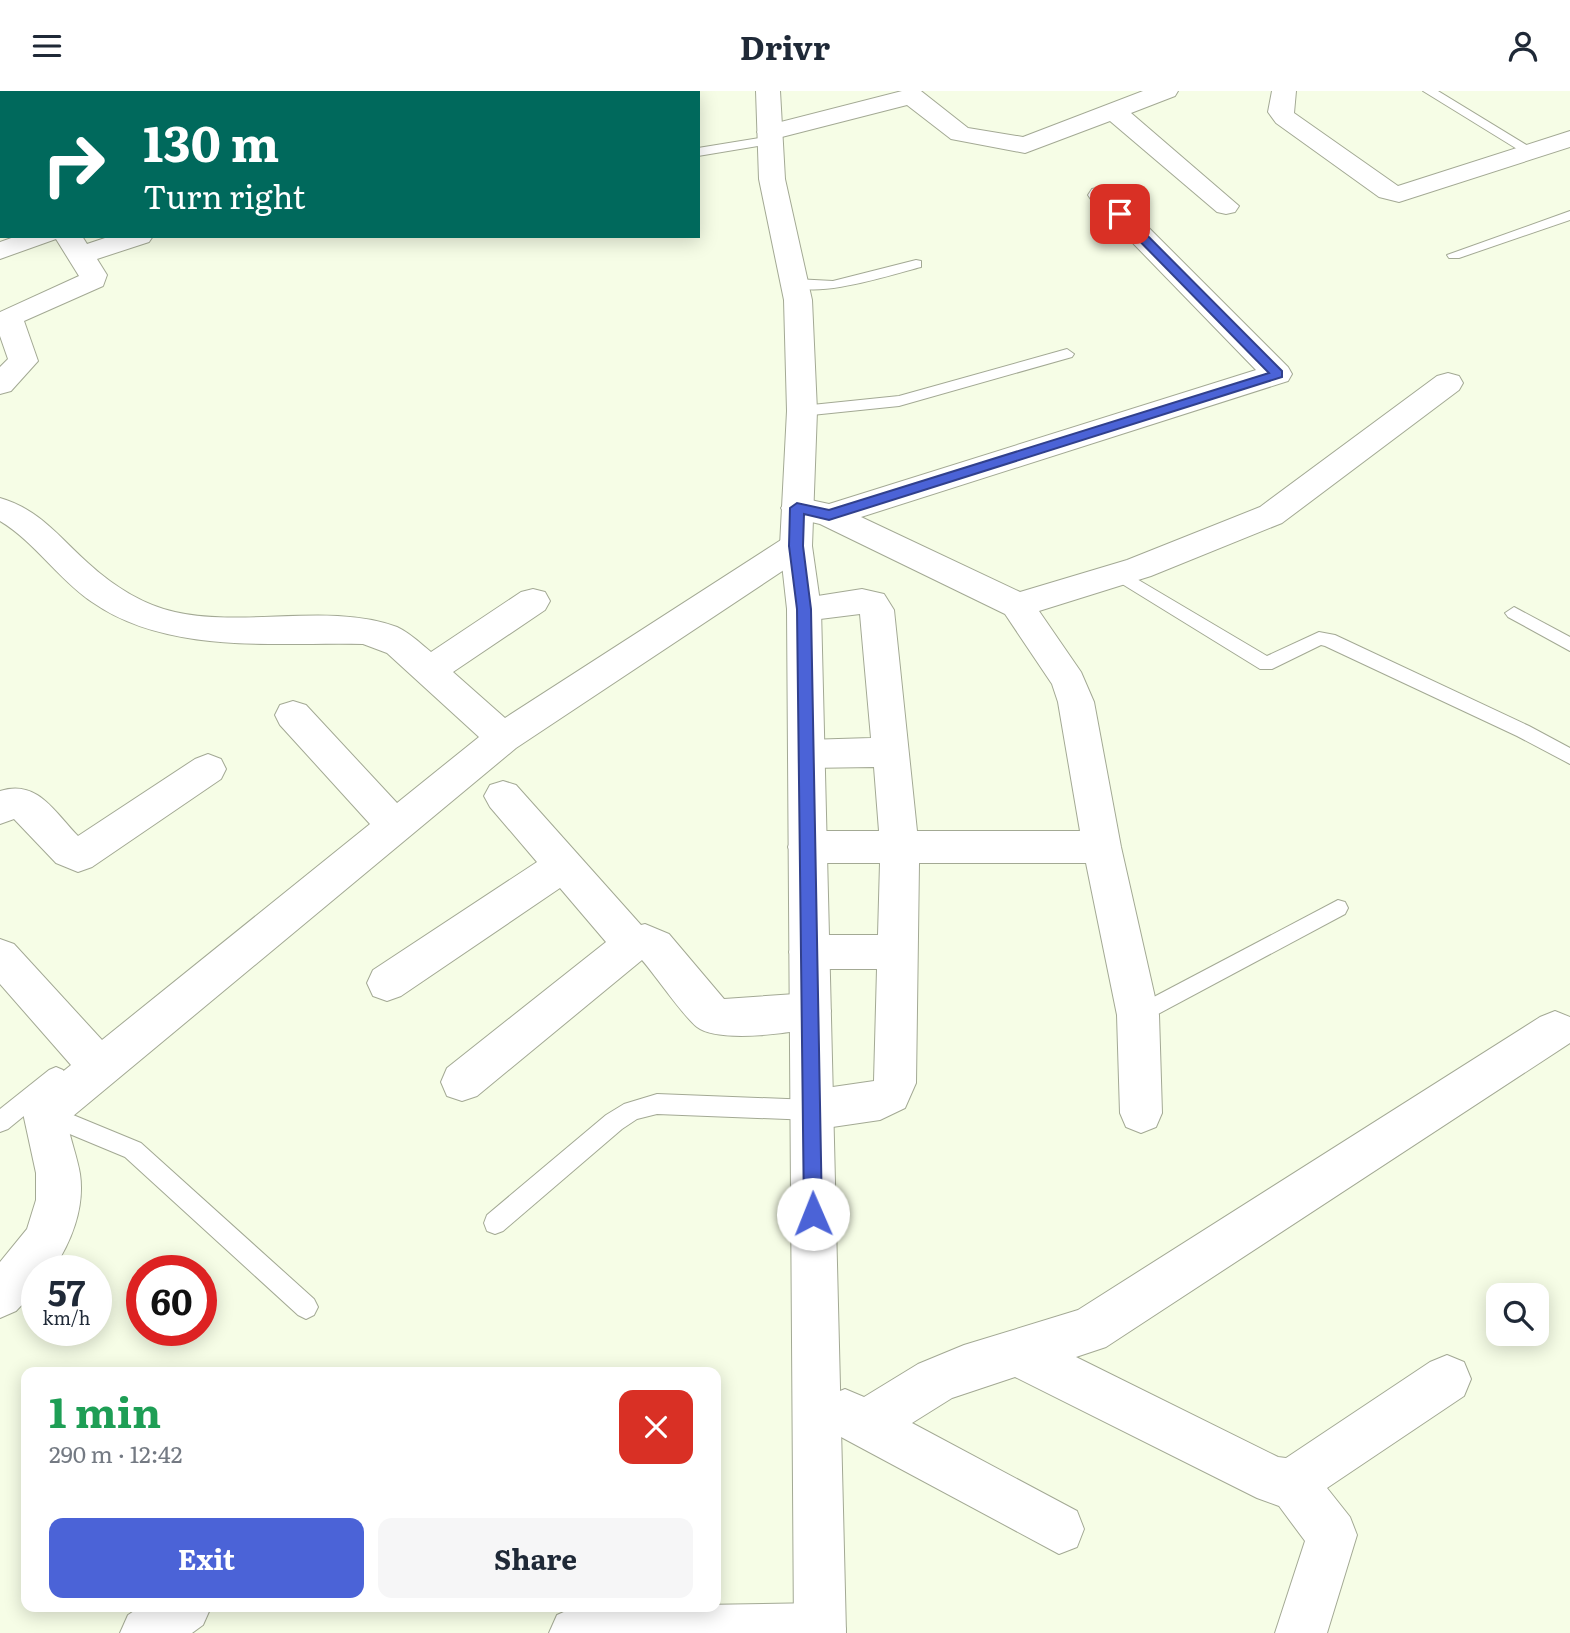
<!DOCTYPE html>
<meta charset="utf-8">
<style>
body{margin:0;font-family:Literata,serif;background:#f6f6f7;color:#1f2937;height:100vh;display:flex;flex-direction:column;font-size:26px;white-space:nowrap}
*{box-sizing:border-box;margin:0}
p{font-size:23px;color:#747a83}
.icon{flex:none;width:38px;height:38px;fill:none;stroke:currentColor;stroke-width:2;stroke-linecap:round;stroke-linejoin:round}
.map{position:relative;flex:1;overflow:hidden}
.side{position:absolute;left:21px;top:1276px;width:700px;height:245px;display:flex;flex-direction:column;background:#fff;border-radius:14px;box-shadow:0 4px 18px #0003}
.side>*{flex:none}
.banner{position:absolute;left:0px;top:0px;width:700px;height:147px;box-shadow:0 4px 18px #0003;background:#00695c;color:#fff;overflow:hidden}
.buttons{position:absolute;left:1486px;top:1192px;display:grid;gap:14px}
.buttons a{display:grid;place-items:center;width:63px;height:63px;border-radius:14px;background:#fff;box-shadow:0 4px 18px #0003;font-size:35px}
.speed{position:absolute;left:21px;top:1164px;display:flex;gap:14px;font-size:35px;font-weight:700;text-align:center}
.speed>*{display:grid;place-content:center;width:91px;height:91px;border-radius:50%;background:#fff;box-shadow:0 4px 18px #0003;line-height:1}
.speed small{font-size:18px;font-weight:400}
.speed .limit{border:10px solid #d22;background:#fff;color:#111}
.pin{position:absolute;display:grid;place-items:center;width:60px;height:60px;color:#fff;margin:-30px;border-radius:14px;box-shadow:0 4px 10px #0006}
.me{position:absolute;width:77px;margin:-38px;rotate:359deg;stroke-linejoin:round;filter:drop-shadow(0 0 5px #0008)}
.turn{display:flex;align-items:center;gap:24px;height:147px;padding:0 28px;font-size:32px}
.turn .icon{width:91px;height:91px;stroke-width:2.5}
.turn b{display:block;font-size:49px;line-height:60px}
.round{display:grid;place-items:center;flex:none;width:74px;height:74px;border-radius:14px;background:#f6f6f7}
.headline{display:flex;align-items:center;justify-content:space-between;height:119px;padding:0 28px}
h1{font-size:42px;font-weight:700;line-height:52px;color:#1e9e55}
.button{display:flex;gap:14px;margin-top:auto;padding:14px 28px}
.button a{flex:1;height:80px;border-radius:14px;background:#4b63d7;color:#fff;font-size:28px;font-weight:700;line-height:80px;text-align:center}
.button a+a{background:#f6f6f7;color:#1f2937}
header{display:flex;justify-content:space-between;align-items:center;height:91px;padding:0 28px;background:#fff;font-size:32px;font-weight:700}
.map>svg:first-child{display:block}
</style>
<header><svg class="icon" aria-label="menu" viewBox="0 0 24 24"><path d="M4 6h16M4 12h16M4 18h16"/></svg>Drivr<svg class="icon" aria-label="person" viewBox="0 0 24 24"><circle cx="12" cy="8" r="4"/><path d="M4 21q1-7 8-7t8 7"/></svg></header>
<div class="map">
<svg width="1570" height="1542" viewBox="0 0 1570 1542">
<rect width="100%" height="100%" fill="#f6fde6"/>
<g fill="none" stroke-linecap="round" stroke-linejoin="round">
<!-- service casing -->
<g stroke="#a3a994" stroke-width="2">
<g id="service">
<polygon points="156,0 173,0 155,2"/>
<polygon points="1423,0 1438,0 1538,61 1532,65 1527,64"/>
<rect x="0" y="44" width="2" height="8"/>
<polygon points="771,45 777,49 776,52 698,65 698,57"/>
<polygon points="1570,120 1570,129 1459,167 1449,167 1447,164"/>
<path d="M916 169 921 170V176C894 183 809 211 788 192L795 188 833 190Z"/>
<polygon points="1067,258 1074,263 1072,266 899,315 802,325 794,320 802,315 899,305"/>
<polygon points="1120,478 1267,565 1319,541 1335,544 1529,635 1570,657 1570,673 1517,645 1325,555 1321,554 1272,578 1260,578 1114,488 1112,484 1114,480"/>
<polygon points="1514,516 1570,546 1570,560 1508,526 1505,522"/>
<polygon points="1338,809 1345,811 1348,817 1345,823 1145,930 1138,933 1131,930 1128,924 1131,918"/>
<polygon points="56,976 63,979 67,986 63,993 8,1038 0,1041 0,1018 49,979"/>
<polygon points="657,1003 812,1009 820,1012 823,1019 820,1026 812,1029 657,1023 637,1028 622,1038 503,1140 495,1143 487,1140 484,1132 487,1124 606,1024 624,1013"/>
<polygon points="44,1012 141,1052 314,1208 318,1216 314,1224 306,1228 298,1224 125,1066 36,1029 33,1022 36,1015"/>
</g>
</g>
<!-- minor casing -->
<g stroke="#a3a994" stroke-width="2">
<g id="minor">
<rect x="25" y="0" width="24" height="2"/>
<polygon points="902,0 921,0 968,37 1023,46 1143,0 1178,0 1175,5 1131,22 1239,115 1235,121 1226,123 1217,121 1110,30 1025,62 951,48 907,14 770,49 761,46 757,41 761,36"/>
<polygon points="1272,0 1296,0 1294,22 1398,95 1570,40 1570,56 1399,111 1379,106 1276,32 1268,21"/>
<polygon points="1101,96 1110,98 1288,276 1292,283 1288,290 861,426 1020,501 1127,469 1260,416 1437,285 1448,282 1459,285 1463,292 1459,299 1282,432 1151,485 1039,520 1081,581 1094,611 1121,756 1159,924 1162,1022 1156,1036 1141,1042 1126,1036 1120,1022 1117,924 1086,772 919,772 916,992 905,1017 880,1029 812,1039 797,1033 791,1019 797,1005 812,999 874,990 877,878 809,878 795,873 789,861 795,849 809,844 878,844 880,772 807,772 793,767 788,756 793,745 807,740 879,740 874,676 806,677 793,673 788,663 793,653 806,649 871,647 860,523 804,530 792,527 787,518 792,509 862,498 884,503 894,519 917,740 1080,740 1058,611 1052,593 1005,523 820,433 786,425 781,417 786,409 797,406 829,413 1256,279 1092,110 1088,104 1092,98"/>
<polygon points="17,145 82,145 87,153 111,145 153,145 149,151 97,168 107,184 103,195 24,230 38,270 11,300 0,303 0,276 8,268 0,245 0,221 79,185 56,148 0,168 0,151"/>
<path d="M0 407C39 418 59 446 88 472 112 494 143 514 175 521 245 537 329 511 397 536 410 542 420 552 431 561L521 501 533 498 545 501 550 510 545 519 453 581 505 627 784 447 796 443 808 447 812 455 808 463 516 657 67 1030C70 1048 77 1065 80 1083 85 1117 71 1152 52 1180H37V1198L16 1220 0 1227V1171L27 1138 36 1109V1082L23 1022 29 1008 71 974 0 893V848L14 853 102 949 370 733 280 634 275 624 280 614 293 610 306 614 397 712 479 646 387 562 363 553C274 551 168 564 92 511 58 488 35 451 0 430Z"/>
<path d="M208 663 221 668 226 678 221 688 92 776 78 781 56 772 14 728 0 733V700C37 688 54 720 78 745L195 668Z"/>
<path d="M503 690 516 694 641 834 645 833 669 843 724 908 810 902 825 907 831 920 825 933C800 942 719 953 697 936 683 925 656 885 642 869L477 1005 462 1010 447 1005 441 991 447 977 606 851 560 797 401 905 387 910 373 905 367 892 373 879 537 771 490 716 484 705 490 694Z"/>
<polygon points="1555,920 1570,926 1570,952 1106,1256 1076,1266 1278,1366 1286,1367 1430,1271 1447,1264 1464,1271 1471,1288 1464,1305 1327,1397 1350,1426 1357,1444 1327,1542 1275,1542 1305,1450 1279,1415 1257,1407 1015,1286 952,1307 912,1332 1077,1420 1084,1438 1077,1456 1059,1463 828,1339 821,1322 828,1305 845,1298 864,1306 918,1273 964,1254 1078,1219 1540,926"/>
<polygon points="820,1512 838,1520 846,1538 844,1542 549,1542 557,1524 575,1516"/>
<polygon points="140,1516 211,1516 203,1534 192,1542 120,1542 128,1524"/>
</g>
</g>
<!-- primary casing -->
<g stroke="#a3a994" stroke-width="2">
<polygon id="primary" points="756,0 780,0 785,88 812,209 817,320 812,455 821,518 846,1542 794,1542 787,518 780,455 787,320 784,209 759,88"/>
</g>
<!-- service -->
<use href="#service" fill="#fff" fill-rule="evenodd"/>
<!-- minor -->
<use href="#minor" fill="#fff" fill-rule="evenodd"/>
<!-- primary -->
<use href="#primary" fill="#fff" fill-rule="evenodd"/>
</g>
<!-- route -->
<polygon fill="#4b63d7" stroke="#31408c" stroke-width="2" points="1116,121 1124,121 1282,280 1282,286 829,429 804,423 803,455 811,518 822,1123 820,1129 813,1132 807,1129 804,1123 797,518 789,455 790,417 797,412 829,419 1269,282 1116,126"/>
</svg>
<div class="buttons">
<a><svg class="icon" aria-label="search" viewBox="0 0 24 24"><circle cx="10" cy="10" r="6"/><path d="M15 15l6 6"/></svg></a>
</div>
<div class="speed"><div>57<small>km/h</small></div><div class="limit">60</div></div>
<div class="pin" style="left:1120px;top:123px;background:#d93025"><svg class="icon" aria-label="arrive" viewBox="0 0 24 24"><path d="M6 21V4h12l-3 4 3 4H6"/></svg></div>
<svg class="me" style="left:813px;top:1123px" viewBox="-20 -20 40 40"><circle r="19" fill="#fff"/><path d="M0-13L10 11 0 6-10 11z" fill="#4b63d7"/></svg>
<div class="banner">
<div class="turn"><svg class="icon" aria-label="right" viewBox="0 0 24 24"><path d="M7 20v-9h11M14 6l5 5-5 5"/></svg><div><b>130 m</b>Turn right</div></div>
</div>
<section class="side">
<div class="headline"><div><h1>1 min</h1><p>290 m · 12:42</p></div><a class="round" style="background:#d93025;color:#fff"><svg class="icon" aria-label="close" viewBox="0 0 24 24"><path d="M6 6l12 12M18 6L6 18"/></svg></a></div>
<div class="button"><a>Exit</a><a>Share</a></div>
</section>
</div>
